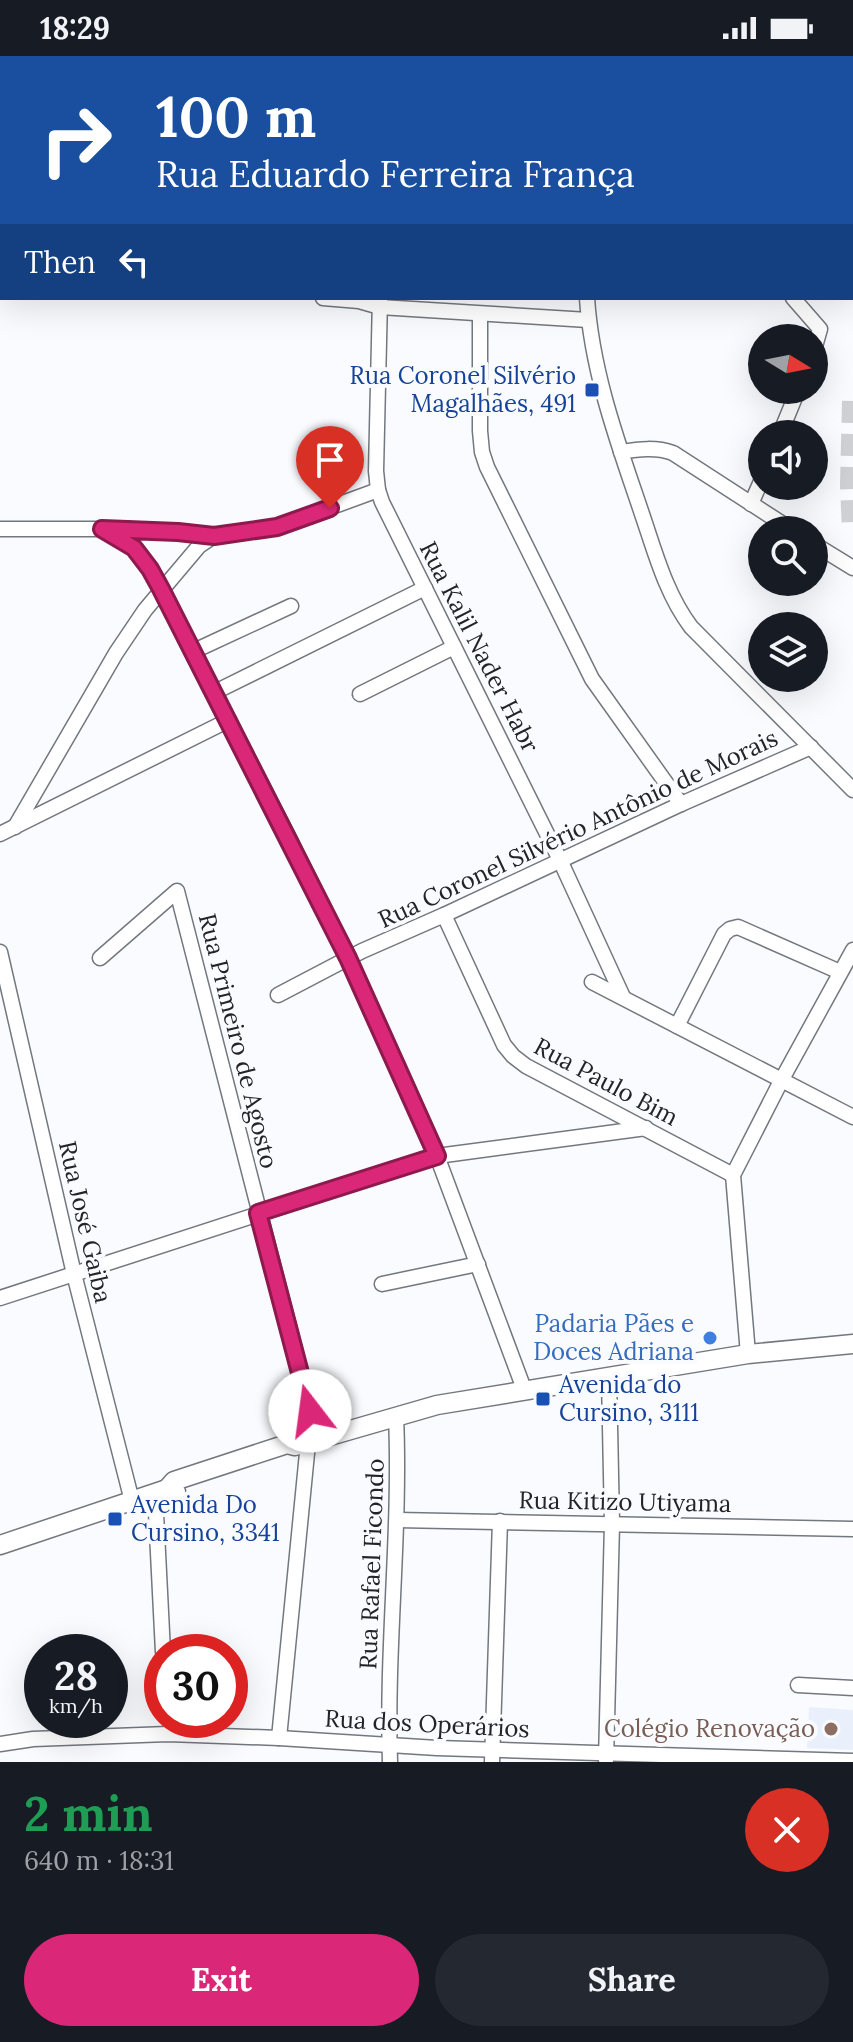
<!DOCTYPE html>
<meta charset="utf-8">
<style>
body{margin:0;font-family:Lora,serif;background:#242831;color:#f1f3f6;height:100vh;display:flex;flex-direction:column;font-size:30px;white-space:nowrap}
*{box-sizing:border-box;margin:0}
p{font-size:26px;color:#9ea1a6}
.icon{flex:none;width:44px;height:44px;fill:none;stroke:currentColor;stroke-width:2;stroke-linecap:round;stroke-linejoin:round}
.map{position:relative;height:1706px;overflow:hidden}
.drawer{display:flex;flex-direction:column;background:#171b24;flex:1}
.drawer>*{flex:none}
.top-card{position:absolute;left:0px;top:0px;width:854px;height:244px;box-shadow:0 8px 32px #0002;background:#1a4fa0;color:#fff;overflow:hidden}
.needle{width:52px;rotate:100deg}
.buttons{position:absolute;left:748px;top:268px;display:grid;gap:16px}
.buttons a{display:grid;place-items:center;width:80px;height:80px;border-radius:50%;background:#171b24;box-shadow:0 8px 32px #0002;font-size:40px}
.speed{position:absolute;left:24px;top:1578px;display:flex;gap:16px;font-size:40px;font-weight:700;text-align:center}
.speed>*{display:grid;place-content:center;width:104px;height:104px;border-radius:50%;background:#171b24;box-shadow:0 8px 32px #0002;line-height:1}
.speed small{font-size:20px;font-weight:400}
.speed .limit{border:12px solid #d22;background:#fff;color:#111}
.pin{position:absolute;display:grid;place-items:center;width:68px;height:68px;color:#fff;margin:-82px -34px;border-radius:50% 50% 50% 0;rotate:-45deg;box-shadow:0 0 8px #0007}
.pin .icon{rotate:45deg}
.me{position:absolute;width:88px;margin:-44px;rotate:345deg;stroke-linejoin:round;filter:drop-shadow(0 0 6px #0008)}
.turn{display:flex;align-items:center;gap:28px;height:168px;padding:0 24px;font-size:36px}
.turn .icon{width:104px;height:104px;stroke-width:2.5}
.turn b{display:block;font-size:56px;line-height:68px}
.then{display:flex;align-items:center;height:76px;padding:0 24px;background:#0003;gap:16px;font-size:30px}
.round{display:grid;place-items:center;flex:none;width:84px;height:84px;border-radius:42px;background:#242831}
.head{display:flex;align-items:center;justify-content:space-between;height:136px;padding:0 24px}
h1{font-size:48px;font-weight:800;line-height:60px;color:#1e9e55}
.button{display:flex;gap:16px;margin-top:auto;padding:16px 24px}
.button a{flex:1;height:92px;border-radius:48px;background:#db2777;color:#fff;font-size:32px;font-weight:800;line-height:92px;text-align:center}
.button a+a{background:#242831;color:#f1f3f6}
.status{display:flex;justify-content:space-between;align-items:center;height:56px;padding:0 40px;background:#171b24;direction:ltr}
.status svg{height:22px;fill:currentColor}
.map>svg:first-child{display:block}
</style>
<div class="status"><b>18:29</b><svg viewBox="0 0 49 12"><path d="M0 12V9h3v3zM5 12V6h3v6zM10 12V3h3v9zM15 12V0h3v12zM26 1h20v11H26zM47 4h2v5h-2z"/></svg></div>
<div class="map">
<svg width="853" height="1706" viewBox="0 0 853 1706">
<rect width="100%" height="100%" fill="#f9fbfe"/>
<!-- built -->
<polygon fill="#e9f0fc" points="809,1651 853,1654 853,1694 807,1692"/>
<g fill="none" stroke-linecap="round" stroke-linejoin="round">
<!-- trunk-tunnel -->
<polyline stroke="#ced0d3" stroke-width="22" stroke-dasharray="22 11" stroke-linecap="butt" points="853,345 851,430 853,476"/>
<!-- minor casing -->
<g stroke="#73787f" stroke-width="17">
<g id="minor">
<polyline points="30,2 30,0"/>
<polyline points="390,2 391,0"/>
<polyline points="588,2 588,0"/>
<polyline points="738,2 739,0"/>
<polyline points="0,226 2,226"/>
<polyline points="323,242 359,245 380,251 588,264"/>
<polyline points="380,242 376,415 378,434 382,446 560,804 623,941"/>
<path d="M587 242C592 317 618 387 642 458 655 496 666 538 691 571L853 734"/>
<polyline points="793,242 820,273 814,294"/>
<polyline points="480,258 480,375 482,396 487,411 592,623 681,748"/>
<polyline points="780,378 798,334"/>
<path d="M621 396C639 393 656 391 673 397L792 474"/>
<polyline points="751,448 762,423"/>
<polyline points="0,473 128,473 214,480 277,471 378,434"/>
<polyline points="102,473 134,492 150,513 161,533 289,782 355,917 437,1100 524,1333"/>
<polyline points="814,488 853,512"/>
<polyline points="194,595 291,550"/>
<polyline points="215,636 425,532"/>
<polyline points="360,638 454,591"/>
<polyline points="15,771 116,597 145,554 199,490 214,480"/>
<polyline points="0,778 229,664"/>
<polyline points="444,859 504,989 513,1000 526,1010 733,1119"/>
<polyline points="0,896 74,1218 132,1445"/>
<polyline points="100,902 177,835 318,1384"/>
<polyline points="592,926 853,1061"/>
<polyline points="278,939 362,895 444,859 681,748 811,691"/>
<polyline points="677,970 724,878 730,873 738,871 840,916"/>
<polyline points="382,1228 478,1208"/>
<polyline points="0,1242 437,1100 646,1072"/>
<polyline points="748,1298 733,1119 781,1025 853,894"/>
<polyline points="155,1437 163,1596"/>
<polyline points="397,1464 853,1473"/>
<polyline points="798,1629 853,1632"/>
<polyline points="279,1682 308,1387"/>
<polyline points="0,1688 33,1683 168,1678 279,1682 437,1692 853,1705"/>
<polyline points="606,1704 612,1468 609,1321"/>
<path d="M390 1706C386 1591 401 1475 396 1360"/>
<polyline points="492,1706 500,1465"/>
</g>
</g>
<!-- secondary casing -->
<g stroke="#73787f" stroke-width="21">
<g id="secondary">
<polyline points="167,1433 174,1425 287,1388 295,1390 437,1349 748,1298 853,1288"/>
<polyline points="0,1489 167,1433 176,1436"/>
</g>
</g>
<!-- minor -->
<use href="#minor" stroke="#fff" stroke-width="14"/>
<!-- secondary -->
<use href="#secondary" stroke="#fff" stroke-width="18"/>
</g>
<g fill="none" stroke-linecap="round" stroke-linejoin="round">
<!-- route casing -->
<g stroke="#8e194d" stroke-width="20">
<polyline id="route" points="310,1355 258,1157 437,1100 348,902 161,533 150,513 134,492 102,473 178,476 214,480 277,471 330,452"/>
</g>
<!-- route -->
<use href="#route" stroke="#db2777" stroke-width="14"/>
</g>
<!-- markers -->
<g fill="#1a4fb4" stroke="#f9fbfe" stroke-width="3">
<rect x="584" y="326" width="16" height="16" rx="4"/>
<rect x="535" y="1335" width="16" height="16" rx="4"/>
<rect x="107" y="1455" width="16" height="16" rx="4"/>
</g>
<circle fill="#3f7fe0" stroke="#f9fbfe" stroke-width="3" cx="710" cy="1282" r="8"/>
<circle fill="#8d6e63" stroke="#f9fbfe" stroke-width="3" cx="831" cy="1673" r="8"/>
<g text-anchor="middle" stroke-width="8" stroke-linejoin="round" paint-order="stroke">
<!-- transit labels -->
<g font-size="24" fill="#164399" stroke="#f9fbfe" text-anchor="start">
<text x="576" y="328" text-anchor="end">Rua Coronel Silvério<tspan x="576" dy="28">Magalhães, 491</tspan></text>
<text x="559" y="1337">Avenida do<tspan x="559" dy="28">Cursino, 3111</tspan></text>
<text x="131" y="1457">Avenida Do<tspan x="131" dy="28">Cursino, 3341</tspan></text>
</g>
<!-- street labels -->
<g font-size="24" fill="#222427" stroke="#f9fbfe">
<text transform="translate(479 591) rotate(63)" y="8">Rua Kalil Nader Habr</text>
<text transform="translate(578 773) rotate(-25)" y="8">Rua Coronel Silvério Antônio de Morais</text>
<text transform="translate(238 985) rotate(76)" y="8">Rua Primeiro de Agosto</text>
<text transform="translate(606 1026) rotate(28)" y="8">Rua Paulo Bim</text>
<text transform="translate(85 1166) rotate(77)" y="8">Rua José Gaiba</text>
<text transform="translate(625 1446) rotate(1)" y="8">Rua Kitizo Utiyama</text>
<text transform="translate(372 1508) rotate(-88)" y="8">Rua Rafael Ficondo</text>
<text transform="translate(427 1668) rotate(3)" y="8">Rua dos Operários</text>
</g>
<!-- shop labels -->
<g font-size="24" fill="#366cbe" stroke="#f9fbfe" text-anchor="end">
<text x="694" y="1276">Padaria Pães e<tspan x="694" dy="28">Doces Adriana</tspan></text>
</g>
<!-- education labels -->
<g font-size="24" fill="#785e54" stroke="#f9fbfe" text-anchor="end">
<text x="815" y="1681">Colégio Renovação</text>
</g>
</g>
</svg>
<div class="buttons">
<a><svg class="needle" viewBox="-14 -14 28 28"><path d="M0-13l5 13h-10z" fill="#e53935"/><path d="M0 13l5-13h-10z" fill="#9ea1a6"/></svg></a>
<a><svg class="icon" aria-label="sound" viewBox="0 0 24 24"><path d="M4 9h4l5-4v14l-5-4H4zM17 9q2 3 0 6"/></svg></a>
<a><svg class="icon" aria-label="search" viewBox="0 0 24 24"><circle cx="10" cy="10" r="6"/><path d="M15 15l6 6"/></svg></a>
<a><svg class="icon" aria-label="layers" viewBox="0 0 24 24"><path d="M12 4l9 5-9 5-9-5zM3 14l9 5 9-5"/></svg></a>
</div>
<div class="speed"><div>28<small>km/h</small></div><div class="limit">30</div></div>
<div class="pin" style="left:330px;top:452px;background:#d93025"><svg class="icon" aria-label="arrive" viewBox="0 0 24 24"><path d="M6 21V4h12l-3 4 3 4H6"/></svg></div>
<svg class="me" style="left:310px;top:1355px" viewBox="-20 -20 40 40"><circle r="19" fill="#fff"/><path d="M0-13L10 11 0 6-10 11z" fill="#db2777"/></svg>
<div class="top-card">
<div class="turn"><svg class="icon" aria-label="right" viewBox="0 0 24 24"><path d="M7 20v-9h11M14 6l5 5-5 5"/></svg><div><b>100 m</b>Rua Eduardo Ferreira França</div></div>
<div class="then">Then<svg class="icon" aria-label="left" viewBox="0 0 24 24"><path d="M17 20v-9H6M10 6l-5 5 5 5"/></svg></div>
</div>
</div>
<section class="drawer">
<div class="head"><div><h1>2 min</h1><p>640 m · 18:31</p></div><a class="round" style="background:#d93025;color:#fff"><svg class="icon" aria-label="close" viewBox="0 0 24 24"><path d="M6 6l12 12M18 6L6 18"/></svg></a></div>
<div class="button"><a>Exit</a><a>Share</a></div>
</section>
